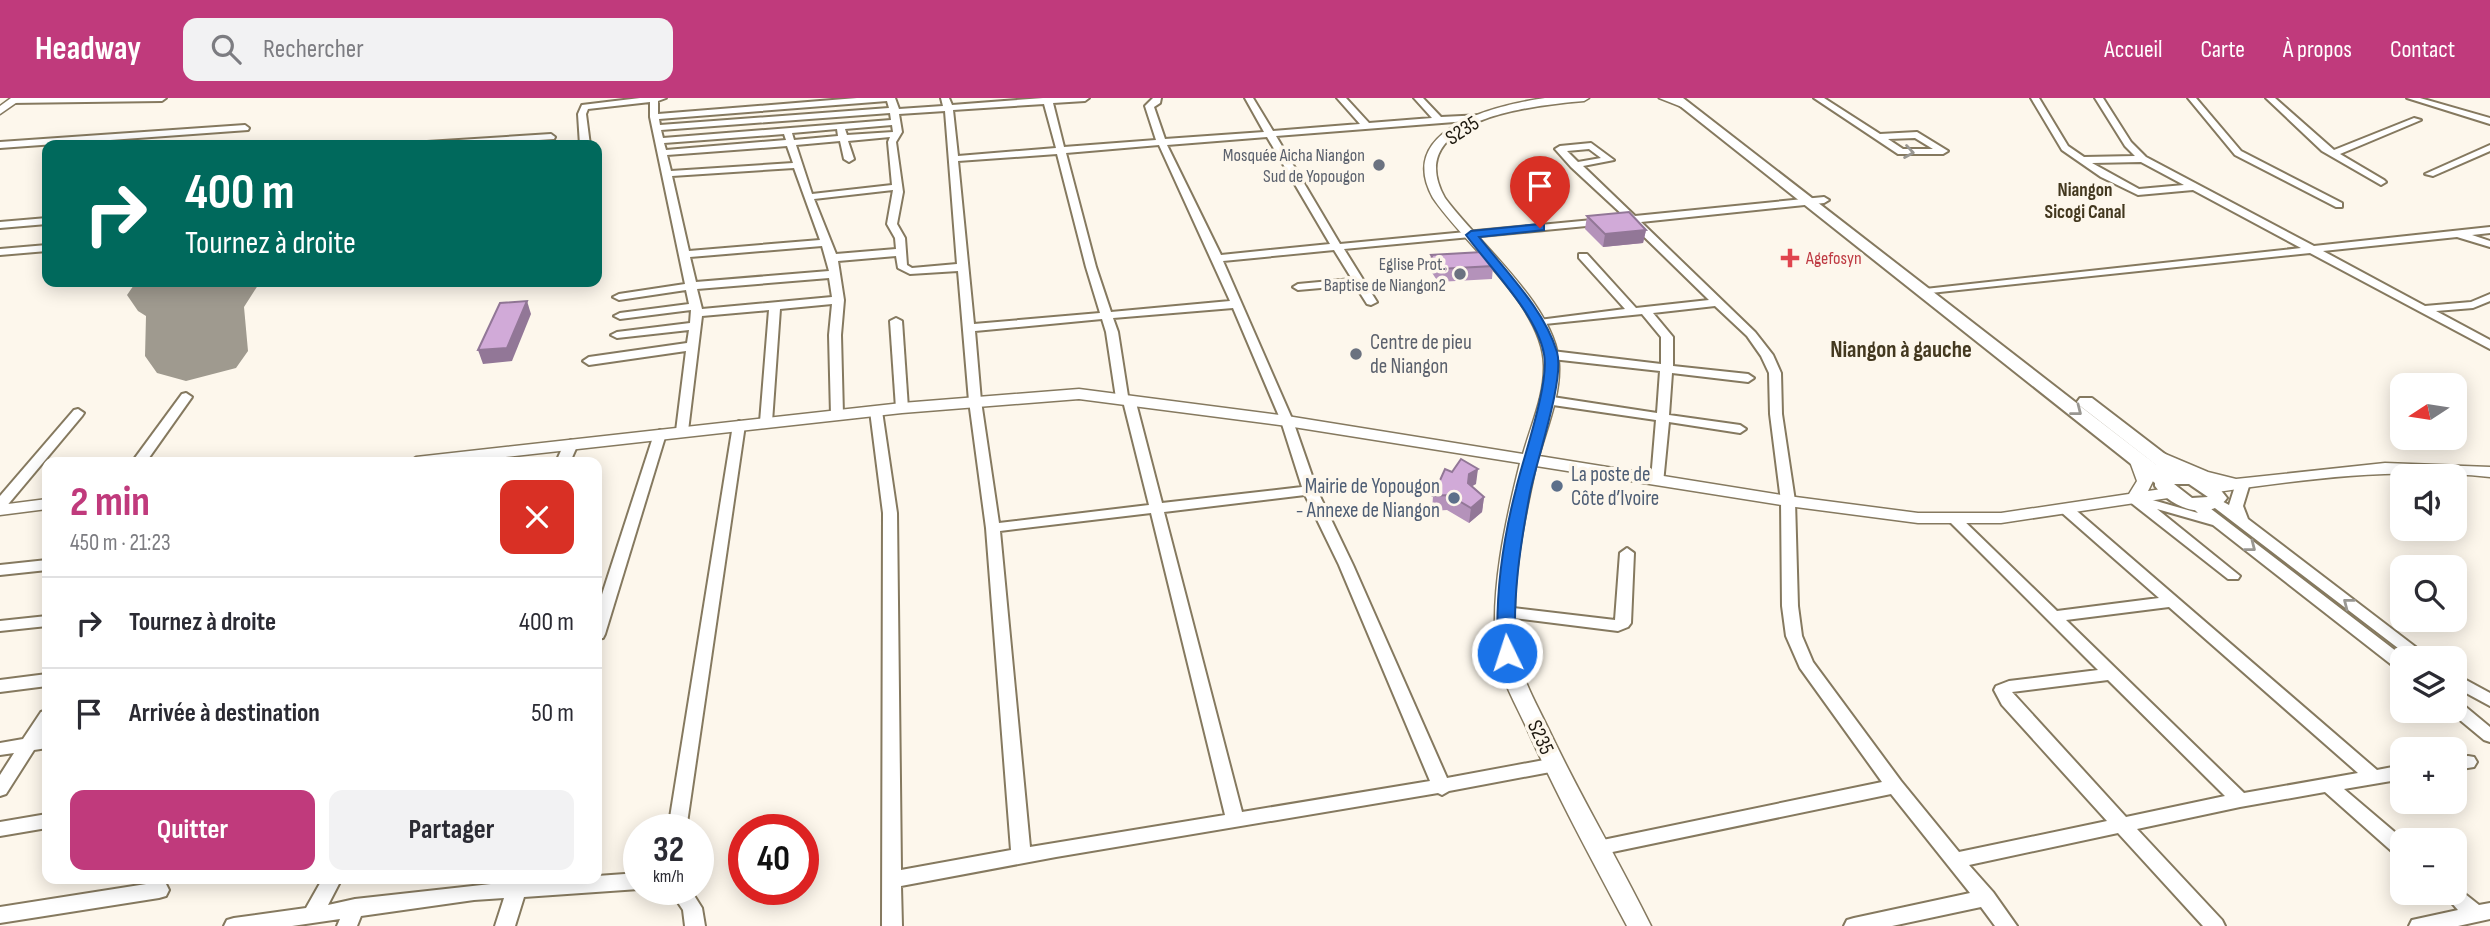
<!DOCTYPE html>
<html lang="fr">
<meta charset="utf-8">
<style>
body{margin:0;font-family:"Sofia Sans Condensed",sans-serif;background:#f2f2f3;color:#2b2b33;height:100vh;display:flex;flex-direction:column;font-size:26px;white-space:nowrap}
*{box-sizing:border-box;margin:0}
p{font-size:23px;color:#7c7c81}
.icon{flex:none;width:38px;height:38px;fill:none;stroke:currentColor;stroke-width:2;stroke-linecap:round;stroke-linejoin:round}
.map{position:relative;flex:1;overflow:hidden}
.sheet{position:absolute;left:42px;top:359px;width:560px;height:427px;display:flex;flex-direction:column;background:#fff;border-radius:14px;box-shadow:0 4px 18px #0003}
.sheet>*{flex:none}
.top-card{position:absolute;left:42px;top:42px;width:560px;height:147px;border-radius:14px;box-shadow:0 4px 18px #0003;background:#00695c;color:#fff;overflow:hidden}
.needle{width:46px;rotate:258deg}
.buttons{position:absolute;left:2390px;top:275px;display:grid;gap:14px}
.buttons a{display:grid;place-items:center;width:77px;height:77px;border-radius:14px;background:#fff;box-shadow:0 4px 18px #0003;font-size:35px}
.speed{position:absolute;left:623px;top:716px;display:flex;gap:14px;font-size:35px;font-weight:700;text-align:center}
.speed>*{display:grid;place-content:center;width:91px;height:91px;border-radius:50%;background:#fff;box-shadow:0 4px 18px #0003;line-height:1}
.speed small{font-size:18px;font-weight:400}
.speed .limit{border:10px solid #d22;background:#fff;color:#111}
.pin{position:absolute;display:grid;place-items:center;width:60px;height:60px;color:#fff;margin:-72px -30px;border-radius:50% 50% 50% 0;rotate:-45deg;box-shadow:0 0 7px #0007}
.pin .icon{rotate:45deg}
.me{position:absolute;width:77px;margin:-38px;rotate:356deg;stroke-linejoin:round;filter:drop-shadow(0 0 5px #0008)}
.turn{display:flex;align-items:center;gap:24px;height:147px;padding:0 28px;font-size:32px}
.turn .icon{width:91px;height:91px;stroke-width:2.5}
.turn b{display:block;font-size:49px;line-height:60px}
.round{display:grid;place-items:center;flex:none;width:74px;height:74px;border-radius:14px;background:#f2f2f3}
.head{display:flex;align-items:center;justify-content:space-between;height:119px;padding:0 28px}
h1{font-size:42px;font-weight:700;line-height:52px;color:#c03a7c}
.button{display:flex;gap:14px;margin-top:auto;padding:14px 28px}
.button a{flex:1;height:80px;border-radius:14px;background:#c03a7c;color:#fff;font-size:28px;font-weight:700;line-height:80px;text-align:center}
.button a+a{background:#f2f2f3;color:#2b2b33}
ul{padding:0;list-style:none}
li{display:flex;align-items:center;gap:21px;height:91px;padding:0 28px;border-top:2px solid #e1e1e2}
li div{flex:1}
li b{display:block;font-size:26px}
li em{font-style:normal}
header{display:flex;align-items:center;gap:42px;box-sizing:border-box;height:98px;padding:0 35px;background:#c03a7c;color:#fff}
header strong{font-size:33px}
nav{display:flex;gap:38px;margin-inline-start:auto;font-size:24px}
.search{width:490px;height:63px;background:#f2f2f3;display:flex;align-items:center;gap:18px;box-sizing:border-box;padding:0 24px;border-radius:14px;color:#7c7c81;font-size:26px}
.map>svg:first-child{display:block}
</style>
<header>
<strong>Headway</strong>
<div class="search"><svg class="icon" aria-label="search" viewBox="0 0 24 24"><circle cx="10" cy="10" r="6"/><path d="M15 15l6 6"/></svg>Rechercher</div>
<nav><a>Accueil</a><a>Carte</a><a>À propos</a><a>Contact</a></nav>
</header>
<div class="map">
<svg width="2490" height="828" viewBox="0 0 2490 828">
<rect width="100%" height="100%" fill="#fdf7ec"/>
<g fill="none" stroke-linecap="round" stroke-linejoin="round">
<!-- runway -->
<polygon fill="#9f9a8f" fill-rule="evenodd" points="136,184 260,184 244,209 248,253 236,270 186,283 157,275 145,258 146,218 138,213 127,197"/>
<!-- minor casing -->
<g stroke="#85795f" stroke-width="4">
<g id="minor">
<polygon points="13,0 166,0 162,3 10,5 9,3"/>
<path d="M640 0H666L658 3V16L857 0H895L899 11 943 8 941 0H949L952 7 1043 0H1089L1085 3 1053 5 1064 49 1156 42 1145 8 1153 0H1161L1160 5 1154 9 1165 41 1264 34 1245 0H1253L1273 33 1360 26 1337 0H1346L1369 25 1432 20 1414 0H1423L1441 19 1483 17V21L1480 22 1276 38 1340 146 1603 121 1607 122V126L1344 151 1377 204 1371 207 1367 206 1355 187 1298 192 1293 189 1298 186 1352 181 1334 152 1223 163 1293 323 1317 392 1353 467 1447 680 1555 660 1561 662 1564 667 1561 672 1449 693 1442 697 1438 695 1056 759 901 788 902 828H882L883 415 870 313 872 310H880L882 313 897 415 901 772 1011 752 986 430 969 303 958 173 910 176 898 170 896 158 838 163 844 202 841 237 843 317 837 321 831 317 829 237 832 206 780 211 772 324 766 328 760 324 769 212 702 218 688 333 687 336H677L676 333 686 253 589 267 583 263 589 259 687 245 689 232 617 240 611 237 617 234 690 225 691 212 620 221 614 218 620 215 689 206 686 192 619 202 613 199 619 196 685 186 650 19V4L588 11 586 16 590 47H580L578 16 582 7ZM887 3 889 10 660 27 659 21ZM1044 6 1056 50 958 58 953 12ZM945 13 957 166 912 170 907 167 905 140 897 126 903 94 896 44 902 34 899 16ZM890 15 891 22 663 40 661 32ZM892 27 893 34 847 37 845 31ZM837 31 838 38 794 42 792 35ZM784 36 786 42 666 52 664 45ZM890 39 888 44 892 87 812 96 796 47 840 43 844 61 849 64 854 61 848 43ZM1267 39 1330 146 1221 157 1167 47ZM1159 47 1230 203 1111 214 1096 169 1066 55ZM787 48 793 65 671 73 667 57ZM1057 56 1086 169 1100 215 974 226 958 63ZM794 70 820 142 689 153 672 78ZM893 92 887 126 895 140 896 151 836 156 814 101ZM822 148 829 173 696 184 690 159ZM829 180 832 199 702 211 697 191ZM1233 210 1281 323 1302 389 1162 405 1135 301 1128 298 1118 234 1113 220ZM1102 221 1106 234 1116 300 1123 303 1149 407 999 425 981 303 975 233ZM1305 397 1339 467 1430 683 1242 714 1164 414ZM1151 415 1225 717 1030 749 1000 433Z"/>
<path d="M1814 0H1824L1880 36 1917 34 1948 53 1943 56H1898ZM1915 40 1933 51H1903L1888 41Z"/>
<path d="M2031 0H2039L2068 48 2084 59 2135 58 2125 48 2095 0H2103L2131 44 2146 59 2314 148 2490 129V135L2472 137 2490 143V149L2457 139 2323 153 2425 208 2471 204 2490 196V203L2473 210 2436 213 2490 242V251L2310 155 1921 196V192L1925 191 2301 150 2193 92 2138 97 2101 79 2062 52ZM2141 64 2184 87 2139 91 2092 65Z"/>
<polygon points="2188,0 2196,0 2241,53 2342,105 2342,109 2336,109 2235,57"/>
<polygon points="2266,0 2275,0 2334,52 2414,20 2421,22 2340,56 2384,82 2386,84 2381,87 2322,53"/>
<polygon points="2407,0 2420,0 2490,20 2490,26"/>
<polygon points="245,27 249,30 248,32 0,50 0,44"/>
<polygon points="551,36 555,39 554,41 465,47 422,47 427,44"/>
<path d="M1591 45 1614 62 1583 68 1635 118 1824 99 1829 102 1824 105 1641 124 1755 234 1773 257 1781 275 1782 316 1795 403 1798 508 1802 538 1813 564 1901 683 1959 754 2107 723 2002 607 1994 592 1996 588 2009 583 2098 572 1948 422 1955 418 1960 419 2057 513 2159 500 2061 414 2059 411 2066 407 2071 408 2377 672 2403 667V681L2344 691 2404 742 2403 759 2396 757 2325 694 2240 709 2137 731 2222 822 2225 828H2203L2118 735 1969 767 1993 794 2017 828H1995L1981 809 1892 828H1844L1847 822 1854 820 1970 795 1891 696 1598 757 1591 755 1589 750 1591 745 1598 743 1882 684 1800 570 1786 538 1782 508 1781 403 1770 316 1769 275 1761 258 1747 238 1715 208 1653 215 1673 239V268L1748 276 1754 280 1748 284 1672 275 1669 317 1740 327 1746 331 1740 335 1669 324 1663 385H1653L1651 382 1656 322 1546 306 1540 302 1546 298 1657 315 1660 273 1552 261 1546 257 1552 253 1661 266V239L1642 216 1535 227V223L1539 222 1625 211 1579 160V156H1587L1636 210 1709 202 1630 125 1623 124 1622 122 1625 119 1571 69 1555 51 1560 48ZM1589 51 1601 60 1578 64 1567 53ZM2169 509 2358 675 2244 695 2066 522ZM2108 582 2225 698 2126 719 2012 594Z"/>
<polygon points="2490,47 2490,53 2433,78 2425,76"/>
<polygon points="47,120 47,126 0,130 0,124"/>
<polygon points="47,147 47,153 0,157 0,151"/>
<polygon points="896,220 902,223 908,310 902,314 896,310 890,223"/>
<polygon points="186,295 192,299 146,364 132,364 182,296"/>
<polygon points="78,311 84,315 82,318 5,410 0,411 0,398 74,312"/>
<polygon points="739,323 745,327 686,732 668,732 733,327"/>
<polygon points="660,332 666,336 605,536 603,540 597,541 597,512 654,336"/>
<polygon points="571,342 578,346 570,364 556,364 564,346"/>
<polygon points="2243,381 2250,385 2243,408 2248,421 2430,560 2411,560 2211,407 2209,404 2216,400 2229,407 2236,385"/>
<polygon points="2135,397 2198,415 2190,407 2192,404 2202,404 2405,560 2403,560 2403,572 2397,571 2213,427 2157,411 2240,478 2238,481 2228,481 2130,404 2128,401"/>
<polygon points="1627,450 1634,455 1631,525 1628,529 1618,533 1505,519 1500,518 1497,514 1500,510 1505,509 1615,522 1620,455"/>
<polygon points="47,462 47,472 0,477 0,467"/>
<polygon points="47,518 47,528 0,533 0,523"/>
<polygon points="47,576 47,588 0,594 0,582"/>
<polygon points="2455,576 2490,595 2490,608 2455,589"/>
<polygon points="2455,603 2461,605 2490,629 2490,644 2484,642 2449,613 2455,612"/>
<polygon points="47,612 47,631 43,638 47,638 47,650 34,652 6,696 0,698 0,677 14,655 0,657 0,645 23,641 41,614"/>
<polygon points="2468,658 2474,659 2477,664 2474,669 2455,672 2455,659"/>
<polygon points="47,716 47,730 0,738 0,724"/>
<polygon points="639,775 639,791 524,799 515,828 495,828 504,800 474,802 361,818 357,828 337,828 340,821 292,828 224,828 227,822 234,820 306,810 323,780 342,780 328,807 355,801 509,784 511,780 527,780 528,783 597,780 597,778"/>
<polygon points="159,784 166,786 169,792 166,798 159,800 0,825 0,809"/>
<polygon points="2455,788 2479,807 2490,805 2490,821 2458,828 2409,828 2412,822 2458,812 2442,794 2455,794"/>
<polygon points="669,791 690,791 702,810 705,828 685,828 683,812"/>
</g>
</g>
<!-- tertiary casing -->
<g stroke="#85795f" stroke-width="3">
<g id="tertiary">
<polygon points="11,0 23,0 0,16 0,8"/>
<path d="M1545 0H1589L1584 3C1537 7 1400 20 1445 100 1478 145 1558 210 1559 268 1560 299 1547 329 1539 358L1788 398 1918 415H2001L2129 396 2137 383 2129 361 2137 356 2145 361 2153 383 2148 393 2169 390 2178 395 2175 399 2001 425H1918L1788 408 1536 368C1523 426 1509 493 1517 552 1521 580 1536 605 1548 630 1580 698 1618 761 1651 828H1627C1593 764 1558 700 1528 633 1517 608 1501 583 1497 554 1489 497 1506 421 1520 365L1287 328 1079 301 902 315 461 364H408L416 359 902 305 1079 291 1287 318 1523 356C1531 327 1545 297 1544 267 1543 208 1464 146 1433 100 1394 30 1498 7 1545 0Z"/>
<polygon points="1659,0 1674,0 1692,8 1687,11"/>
<path d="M2163 355 2208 374 2236 381 2385 365 2490 369V379C2395 369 2304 381 2210 395L2201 390 2211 385 2197 382 2157 364 2155 360 2157 356Z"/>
<polygon points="47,401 47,411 0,417 0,407"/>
</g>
</g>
<!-- secondary casing -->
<g stroke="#85795f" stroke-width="4">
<path id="secondary" d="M1670 0H1683L2168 376 2080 308 2077 304 2080 300H2092L2191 376 2215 385 2227 400C2209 425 2170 409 2155 388V385ZM2174 386H2189L2208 399 2192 400Z"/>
</g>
<!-- minor -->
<use href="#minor" fill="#fff" fill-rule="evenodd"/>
<!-- tertiary -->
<use href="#tertiary" fill="#fff" fill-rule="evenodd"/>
<!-- secondary -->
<use href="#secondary" fill="#fff" fill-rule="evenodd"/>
</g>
<!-- wall -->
<g fill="#b492ba">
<polygon points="1587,118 1646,132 1643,145 1603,149 1585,131"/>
<polygon points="1431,157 1493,168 1492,181 1438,184 1429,170"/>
<polygon points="1476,386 1472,388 1484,399 1482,414 1469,425 1447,412 1432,413 1433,398"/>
</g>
<!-- shaded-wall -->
<g fill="#927797">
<polygon points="1646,132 1643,145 1603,149 1605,136"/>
<polygon points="527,203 531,216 512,263 483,266 478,252"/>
<polygon points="1478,371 1476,386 1467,391 1469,376"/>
<polygon points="1484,399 1482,414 1469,425 1471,410"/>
</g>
<!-- building -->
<g fill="#d1aad8" stroke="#927797" stroke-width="2">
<polygon points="1629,114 1646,132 1605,136 1587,118"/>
<polygon points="1482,154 1493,168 1439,171 1431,157"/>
<polygon points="527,203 507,250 478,252 500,205"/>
<polygon points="1461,361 1478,371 1469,376 1468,385 1484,399 1471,410 1449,397 1433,398 1445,371 1452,374"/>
</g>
<!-- one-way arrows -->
<defs><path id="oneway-chevron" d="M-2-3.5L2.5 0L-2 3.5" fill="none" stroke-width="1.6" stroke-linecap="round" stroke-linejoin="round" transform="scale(1.75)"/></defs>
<g stroke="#999792">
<use href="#oneway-chevron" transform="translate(1909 54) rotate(9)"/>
<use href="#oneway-chevron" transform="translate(2077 313) rotate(38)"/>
<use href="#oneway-chevron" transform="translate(2251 449) rotate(38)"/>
<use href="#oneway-chevron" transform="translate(2348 505) rotate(-142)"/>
</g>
<!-- route -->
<path fill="#1a73e8" stroke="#114b97" stroke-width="2" d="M1540 126 1544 127V132L1479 139C1507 175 1544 211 1557 254 1565 281 1536 364 1530 395 1520 448 1512 501 1516 555L1507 561 1498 555C1495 500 1502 445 1516 391 1523 360 1550 285 1544 256 1537 216 1490 170 1466 137L1471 133Z"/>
<!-- markers -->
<g fill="#6b7280" stroke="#fdf7ec" stroke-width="2.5">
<circle cx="1379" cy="67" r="7"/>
<circle cx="1460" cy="176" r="7"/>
<circle cx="1356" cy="256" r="7"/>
</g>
<path fill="#e0444e" stroke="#fdf7ec" stroke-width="2.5" d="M1786.5 149.5h7v7h7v7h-7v7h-7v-7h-7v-7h7z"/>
<g fill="#5c6f8a" stroke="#fdf7ec" stroke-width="2.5">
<circle cx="1557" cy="388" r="7"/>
<circle cx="1454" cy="400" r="7"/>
</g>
<g text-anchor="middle" stroke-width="7" stroke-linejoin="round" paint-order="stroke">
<!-- far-worship labels -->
<g font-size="18" fill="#5b616d" stroke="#fdf7ec" text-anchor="end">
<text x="1365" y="63">Mosquée Aicha Niangon<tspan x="1365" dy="21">Sud de Yopougon</tspan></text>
<text x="1446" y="172">Eglise Prot.<tspan x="1446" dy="21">Baptise de Niangon2</tspan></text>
</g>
<!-- far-health labels -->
<g font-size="18" fill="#be3a42" stroke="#fdf7ec" text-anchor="start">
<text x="1806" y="166">Agefosyn</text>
</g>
<!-- far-neighbourhood labels -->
<g font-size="19" font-weight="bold" fill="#43381f" stroke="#fdf7ec">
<text x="2085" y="98">Niangon<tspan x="2085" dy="22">Sicogi Canal</tspan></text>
</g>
<!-- street labels -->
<g font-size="21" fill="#1c170d" stroke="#fdf7ec">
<text transform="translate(1462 32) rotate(-33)" y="7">S235</text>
<text transform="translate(1541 639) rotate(65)" y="7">S235</text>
</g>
<!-- worship labels -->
<g font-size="21" fill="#5b616d" stroke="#fdf7ec" text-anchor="start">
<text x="1370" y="251">Centre de pieu<tspan x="1370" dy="24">de Niangon</tspan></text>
</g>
<!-- service labels -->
<g font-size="21" fill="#4e5e75" stroke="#fdf7ec" text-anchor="start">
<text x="1571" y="383">La poste de<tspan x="1571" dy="24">Côte d’Ivoire</tspan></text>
<text x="1440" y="395" text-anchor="end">Mairie de Yopougon<tspan x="1440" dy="24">- Annexe de Niangon</tspan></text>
</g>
<!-- neighbourhood labels -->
<g font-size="23" font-weight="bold" fill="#43381f" stroke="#fdf7ec">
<text x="1901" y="259">Niangon à gauche</text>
</g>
</g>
</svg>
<div class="buttons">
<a><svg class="needle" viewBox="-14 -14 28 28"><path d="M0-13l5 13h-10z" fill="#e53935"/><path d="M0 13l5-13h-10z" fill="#7c7c81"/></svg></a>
<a><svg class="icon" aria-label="sound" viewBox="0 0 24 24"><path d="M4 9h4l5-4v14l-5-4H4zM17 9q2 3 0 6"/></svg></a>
<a><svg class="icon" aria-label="search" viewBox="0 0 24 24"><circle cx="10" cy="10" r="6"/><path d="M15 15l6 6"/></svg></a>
<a><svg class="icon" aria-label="layers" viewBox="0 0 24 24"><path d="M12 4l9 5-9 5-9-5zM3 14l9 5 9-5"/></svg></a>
<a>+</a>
<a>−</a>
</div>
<div class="speed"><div>32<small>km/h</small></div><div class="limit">40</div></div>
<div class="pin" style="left:1540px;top:130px;background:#d93025"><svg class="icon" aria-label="arrive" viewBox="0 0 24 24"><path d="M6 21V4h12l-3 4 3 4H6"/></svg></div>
<svg class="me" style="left:1507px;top:555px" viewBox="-20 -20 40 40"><circle r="17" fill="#1a73e8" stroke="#fff" stroke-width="3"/><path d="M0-11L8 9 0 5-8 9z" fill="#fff"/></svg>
<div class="top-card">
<div class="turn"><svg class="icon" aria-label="right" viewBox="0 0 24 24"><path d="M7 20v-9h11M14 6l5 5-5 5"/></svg><div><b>400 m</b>Tournez à droite</div></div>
</div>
<section class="sheet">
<div class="head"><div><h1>2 min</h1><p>450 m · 21:23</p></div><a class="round" style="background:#d93025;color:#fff"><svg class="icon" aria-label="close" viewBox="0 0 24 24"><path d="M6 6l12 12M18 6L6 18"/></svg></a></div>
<ul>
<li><svg class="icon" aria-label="right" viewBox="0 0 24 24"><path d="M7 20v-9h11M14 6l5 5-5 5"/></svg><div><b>Tournez à droite</b></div><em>400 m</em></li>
<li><svg class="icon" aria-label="arrive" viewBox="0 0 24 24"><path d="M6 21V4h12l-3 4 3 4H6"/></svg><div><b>Arrivée à destination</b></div><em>50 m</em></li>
</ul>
<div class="button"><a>Quitter</a><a>Partager</a></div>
</section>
</div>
